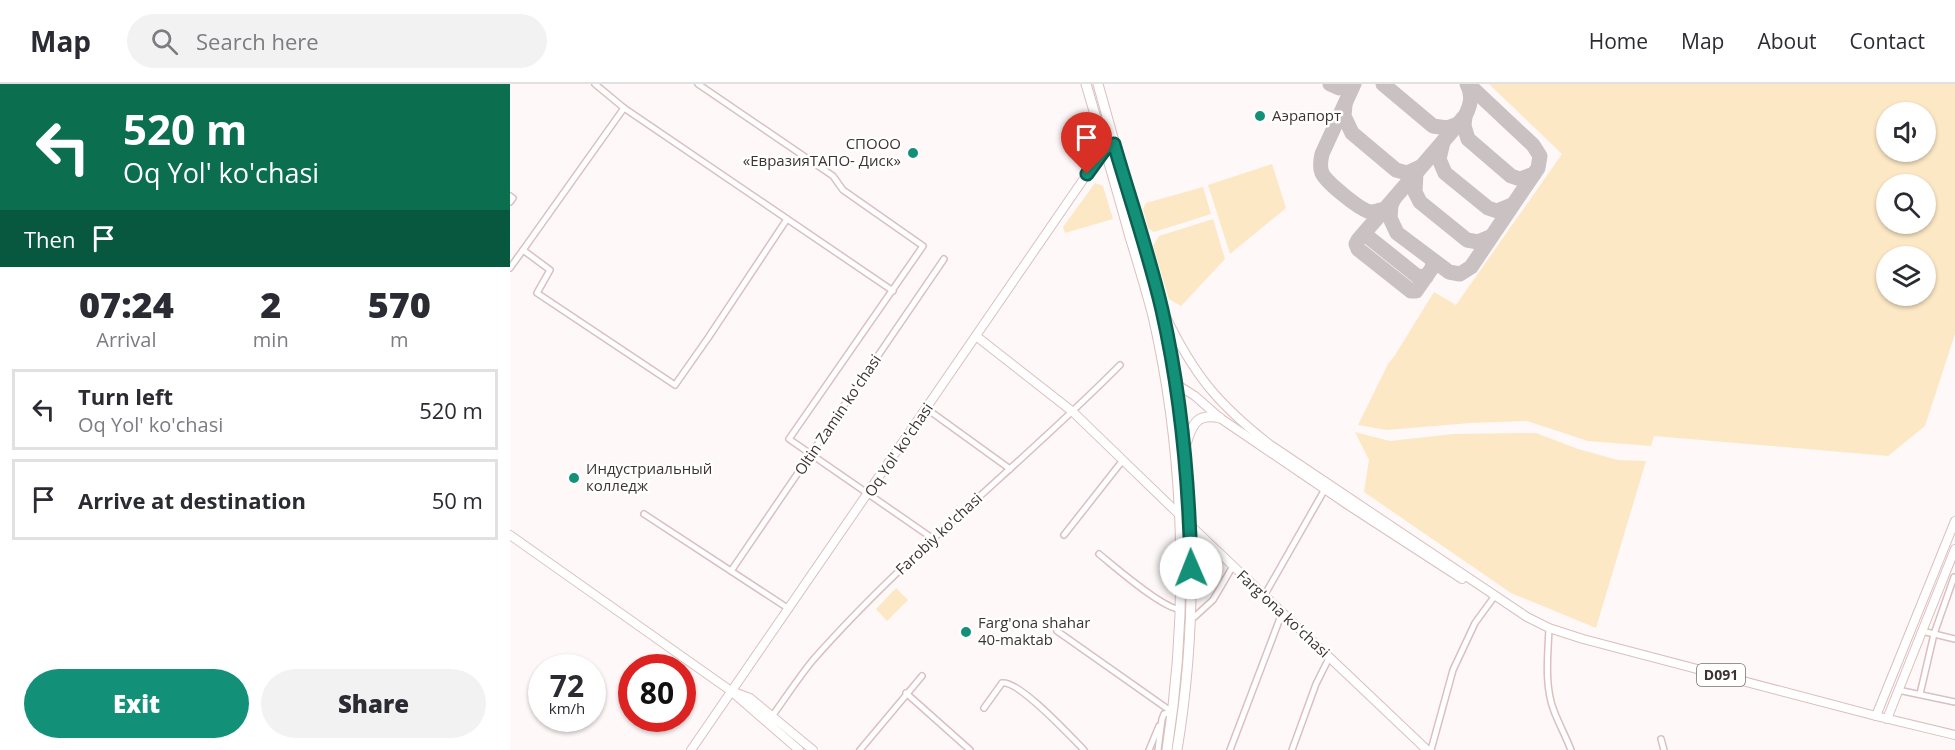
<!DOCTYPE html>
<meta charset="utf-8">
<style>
body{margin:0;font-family:"Open Sans",sans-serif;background:#f2f2f3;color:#2b2b33;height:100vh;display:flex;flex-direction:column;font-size:22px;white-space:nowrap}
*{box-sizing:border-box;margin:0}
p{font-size:20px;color:#7c7c81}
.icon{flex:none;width:33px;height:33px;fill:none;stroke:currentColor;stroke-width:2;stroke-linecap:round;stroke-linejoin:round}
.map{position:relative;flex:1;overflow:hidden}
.side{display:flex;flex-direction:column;background:#fff;width:510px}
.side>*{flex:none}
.banner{background:#0b6e4f;color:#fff;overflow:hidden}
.buttons{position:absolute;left:1366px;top:18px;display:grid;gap:12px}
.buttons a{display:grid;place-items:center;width:60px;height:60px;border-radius:50%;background:#fff;box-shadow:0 2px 4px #0004;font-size:30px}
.speed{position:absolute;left:18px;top:570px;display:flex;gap:12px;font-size:30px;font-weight:700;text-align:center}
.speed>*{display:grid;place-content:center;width:78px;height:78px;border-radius:50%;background:#fff;box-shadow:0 2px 4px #0004;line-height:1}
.speed small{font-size:15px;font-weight:400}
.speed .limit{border:9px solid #d22;background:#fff;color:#111}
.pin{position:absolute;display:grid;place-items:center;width:51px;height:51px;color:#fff;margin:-62px -26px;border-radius:50% 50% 50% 0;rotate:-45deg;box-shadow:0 0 6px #0007}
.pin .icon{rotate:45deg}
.me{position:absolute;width:66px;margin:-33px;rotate:359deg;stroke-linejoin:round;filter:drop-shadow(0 0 4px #0008)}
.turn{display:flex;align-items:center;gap:21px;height:126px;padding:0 24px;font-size:27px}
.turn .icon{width:78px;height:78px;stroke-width:2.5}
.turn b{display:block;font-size:42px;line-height:51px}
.then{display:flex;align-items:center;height:57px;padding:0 24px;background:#0003;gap:12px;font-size:22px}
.eta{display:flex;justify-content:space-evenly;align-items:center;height:102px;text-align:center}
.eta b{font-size:36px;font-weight:800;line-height:42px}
.primary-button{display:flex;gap:12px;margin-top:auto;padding:12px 24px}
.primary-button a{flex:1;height:69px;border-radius:36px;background:#129178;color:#fff;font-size:24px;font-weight:800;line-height:69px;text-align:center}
.primary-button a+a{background:#f2f2f3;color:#2b2b33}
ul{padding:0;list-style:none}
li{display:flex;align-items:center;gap:18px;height:81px;margin:0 12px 9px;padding:0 12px;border:3px solid #e1e1e2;border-radius:0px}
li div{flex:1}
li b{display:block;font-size:22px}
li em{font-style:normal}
header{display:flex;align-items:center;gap:36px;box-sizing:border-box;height:84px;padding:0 30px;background:#fff;border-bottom:2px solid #e1e1e2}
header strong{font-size:28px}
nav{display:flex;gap:33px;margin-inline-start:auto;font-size:21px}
.search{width:420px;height:54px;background:#f2f2f3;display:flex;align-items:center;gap:15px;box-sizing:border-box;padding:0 21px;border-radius:33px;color:#7c7c81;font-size:22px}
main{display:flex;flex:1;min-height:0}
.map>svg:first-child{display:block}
</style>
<header>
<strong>Map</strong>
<div class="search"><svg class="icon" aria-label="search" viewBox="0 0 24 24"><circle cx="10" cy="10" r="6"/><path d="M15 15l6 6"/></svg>Search here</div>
<nav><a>Home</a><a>Map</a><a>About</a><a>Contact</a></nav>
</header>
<main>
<section class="side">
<div class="banner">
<div class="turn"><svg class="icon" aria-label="left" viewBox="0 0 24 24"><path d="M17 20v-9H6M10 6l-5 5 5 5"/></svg><div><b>520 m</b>Oq Yol' ko'chasi</div></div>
<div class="then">Then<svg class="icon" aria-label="arrive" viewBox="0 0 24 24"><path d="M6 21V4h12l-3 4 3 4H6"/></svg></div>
</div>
<div class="eta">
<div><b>07:24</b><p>Arrival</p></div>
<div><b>2</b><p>min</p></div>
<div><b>570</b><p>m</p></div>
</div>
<ul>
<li><svg class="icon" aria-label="left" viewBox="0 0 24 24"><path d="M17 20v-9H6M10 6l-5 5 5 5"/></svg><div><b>Turn left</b><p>Oq Yol' ko'chasi</p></div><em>520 m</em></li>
<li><svg class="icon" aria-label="arrive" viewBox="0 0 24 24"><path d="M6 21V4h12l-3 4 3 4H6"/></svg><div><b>Arrive at destination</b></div><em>50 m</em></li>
</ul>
<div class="primary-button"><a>Exit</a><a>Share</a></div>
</section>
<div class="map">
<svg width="1445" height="666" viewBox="0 0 1445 666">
<rect width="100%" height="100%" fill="#fef8f8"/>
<!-- green -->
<g fill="#fce8c5" fill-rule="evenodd">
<path d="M979 0H1445V250L1415 342 1378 372 1144 352 1141 362 1078 357 1017 337 960 339 877 346 848 341 878 280 885 271 924 208 946 221 1052 70ZM1416 28V68H1377V28ZM1416 100V140H1377V100ZM1377 172H1416V212H1377Z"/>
<polygon points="762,80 776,124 720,170 698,101"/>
<polygon points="585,99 593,102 603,135 555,149 553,143"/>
<polygon points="693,103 701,130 644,148 638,144 633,125 636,119"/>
<polygon points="703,135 715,175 671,222 659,215 643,162 649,152"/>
<polygon points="845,348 880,357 943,350 1026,349 1068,365 1108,376 1136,377 1086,544 1001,509 854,408 859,376"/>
<polygon points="386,504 398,516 377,537 366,525"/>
</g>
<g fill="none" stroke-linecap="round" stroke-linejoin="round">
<!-- taxiway -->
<g stroke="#cac2c2" stroke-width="15">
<polyline points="820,0 829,4 841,0"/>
<path d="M844 0 812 70C811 76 809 82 812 89 816 98 851 127 861 128 865 128 871 126 875 125L955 32C961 21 963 11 957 0"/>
<polyline points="873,0 923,42 937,44 948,40"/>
<polyline points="835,21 834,32 842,49 886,86 897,89 910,83"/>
<polyline points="955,32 954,42 958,55 1001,92 1010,95 1024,90"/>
<polyline points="933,58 929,75 935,89 978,124 987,127 1002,121"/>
<polyline points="906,89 905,108 910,118 957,156 968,158 980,153"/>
<polyline points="884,115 881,121 880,134 887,149 939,188 950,190 961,183 1028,84 1030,72 1023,61 958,0"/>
<polyline points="875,125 848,156 846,160 848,165 901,207 906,207 922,184 923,177"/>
<polyline points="856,147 857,152 907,192 916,193"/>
</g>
<!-- street casing -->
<g stroke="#dcbfbf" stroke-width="8">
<g id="street">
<polyline points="85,0 114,24 383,207"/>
<polyline points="188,0 323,92 333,106 413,162 279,355 422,454"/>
<polyline points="114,24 13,166 40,186 27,209 165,301 198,254 277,135"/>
<polyline points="0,112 3,114 0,118"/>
<polyline points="0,184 13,166"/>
<polyline points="417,325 500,385"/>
<polyline points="134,430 279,525"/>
<polyline points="554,451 613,376"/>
<path d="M589 470C604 482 654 526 670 525"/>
<polyline points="221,487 434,175"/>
<polyline points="754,512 815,405"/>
<polyline points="680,537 703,516 723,482"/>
<path d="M1039 544C1038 570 1034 602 1044 627 1049 640 1056 653 1061 666"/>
<polyline points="547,547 662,628"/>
<polyline points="1412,547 1445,555"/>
<polyline points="1388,606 1445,618"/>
<polyline points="396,609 460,666"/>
<polyline points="1410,610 1424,550 1444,493"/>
<path d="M474 624 492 599C509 596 560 652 574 666"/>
<path d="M263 631C276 613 289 593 303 576 397 469 510 382 610 281"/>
<polyline points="1151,655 1154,666"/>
<polyline points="350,666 412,592"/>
<polyline points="639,666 649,642"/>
<polyline points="648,666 652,635 654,630 662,628"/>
<polyline points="720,666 772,529"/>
<polyline points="782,666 806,600 819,574"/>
<polyline points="921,666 943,586 965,539 984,513"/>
</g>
</g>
<!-- secondary casing -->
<g stroke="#dcbfbf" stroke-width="10">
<g id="secondary">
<polyline points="466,252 563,328 681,442 917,666"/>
<polyline points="0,451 221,607"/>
<polyline points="1366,632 1445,437"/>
<polyline points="1377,635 1445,465"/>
<polyline points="181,666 577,90 598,64"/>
<polyline points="289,666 221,607 240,614 303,666"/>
</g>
</g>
<!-- primary casing -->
<g stroke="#dcbfbf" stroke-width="10">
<g id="primary">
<path d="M656 233C684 291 708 320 759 360L1017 533 1039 544 1073 555 1366 632 1445 651"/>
<polyline points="663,298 685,312 710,334 838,421 952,495"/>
</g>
</g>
<!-- highway casing -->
<g stroke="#dcbfbf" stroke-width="11">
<g id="highway">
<path d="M576 0C591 51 606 102 620 153 628 179 636 205 643 232 675 371 679 525 657 666"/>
<path d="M588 0C601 45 613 91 626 136 635 166 646 197 653 228 683 371 691 521 667 666"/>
<path d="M676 360C682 340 687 329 710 334"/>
</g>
</g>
<!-- street -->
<use href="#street" stroke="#fff" stroke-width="5"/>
<!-- secondary -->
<use href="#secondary" stroke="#fff" stroke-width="8"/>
<!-- primary -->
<use href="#primary" stroke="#fff" stroke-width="8"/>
<!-- highway -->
<use href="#highway" stroke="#fff" stroke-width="9"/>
</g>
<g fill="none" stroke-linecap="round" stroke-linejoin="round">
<!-- route casing -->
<g stroke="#0c5e4e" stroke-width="15">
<path id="route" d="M577 90 595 65 604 60C620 115 639 170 652 226 671 310 679 398 681 484"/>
</g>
<!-- route -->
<use href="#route" stroke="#129178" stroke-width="10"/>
</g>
<!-- markers -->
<g fill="#129178" stroke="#fff" stroke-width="2">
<circle cx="750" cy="32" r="6"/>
<circle cx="403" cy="69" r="6"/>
<circle cx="64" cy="394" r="6"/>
<circle cx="456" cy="548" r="6"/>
</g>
<g text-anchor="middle" stroke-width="5" stroke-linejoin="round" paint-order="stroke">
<!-- shield labels -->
<rect fill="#fff" stroke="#787070" stroke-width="1.5" x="1187" y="580" width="48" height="22" rx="4.5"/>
<g font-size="14" font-weight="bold" fill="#3e3332">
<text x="1211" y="596">D091</text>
</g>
<!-- poi labels -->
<g font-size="15" fill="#3e3332" stroke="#fff" text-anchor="start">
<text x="762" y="37">Аэрапорт</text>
<text x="391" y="65" text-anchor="end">СПООО<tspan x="391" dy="17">«ЕвразияТАПО- Диск»</tspan></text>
<text x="76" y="390">Индустриальный<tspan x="76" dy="17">колледж</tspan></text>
<text x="468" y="544">Farg'ona shahar<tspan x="468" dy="17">40-maktab</tspan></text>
</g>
<!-- street labels -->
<g font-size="15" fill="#3e3332" stroke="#fff">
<text transform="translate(328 331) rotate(-56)" y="5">Oltin Zamin koʻchasi</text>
<text transform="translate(389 366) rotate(-56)" y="5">Oq Yol' ko'chasi</text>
<text transform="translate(429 450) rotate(-43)" y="5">Farobiy ko'chasi</text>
<text transform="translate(773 530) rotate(43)" y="5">Fargʻona koʻchasi</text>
</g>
</g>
</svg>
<div class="buttons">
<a><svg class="icon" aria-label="sound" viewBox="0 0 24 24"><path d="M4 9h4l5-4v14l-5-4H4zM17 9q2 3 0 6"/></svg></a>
<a><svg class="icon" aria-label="search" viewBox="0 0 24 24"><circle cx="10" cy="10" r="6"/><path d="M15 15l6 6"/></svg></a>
<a><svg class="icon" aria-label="layers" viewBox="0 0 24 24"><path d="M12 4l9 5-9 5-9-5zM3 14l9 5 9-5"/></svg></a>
</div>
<div class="speed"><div>72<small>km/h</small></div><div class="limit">80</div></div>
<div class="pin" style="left:577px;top:90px;background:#d93025"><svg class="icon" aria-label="arrive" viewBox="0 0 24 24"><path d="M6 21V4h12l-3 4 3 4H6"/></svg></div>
<svg class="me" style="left:681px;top:484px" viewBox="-20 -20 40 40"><circle r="19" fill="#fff"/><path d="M0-13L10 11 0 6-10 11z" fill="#129178"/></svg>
</div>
</main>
